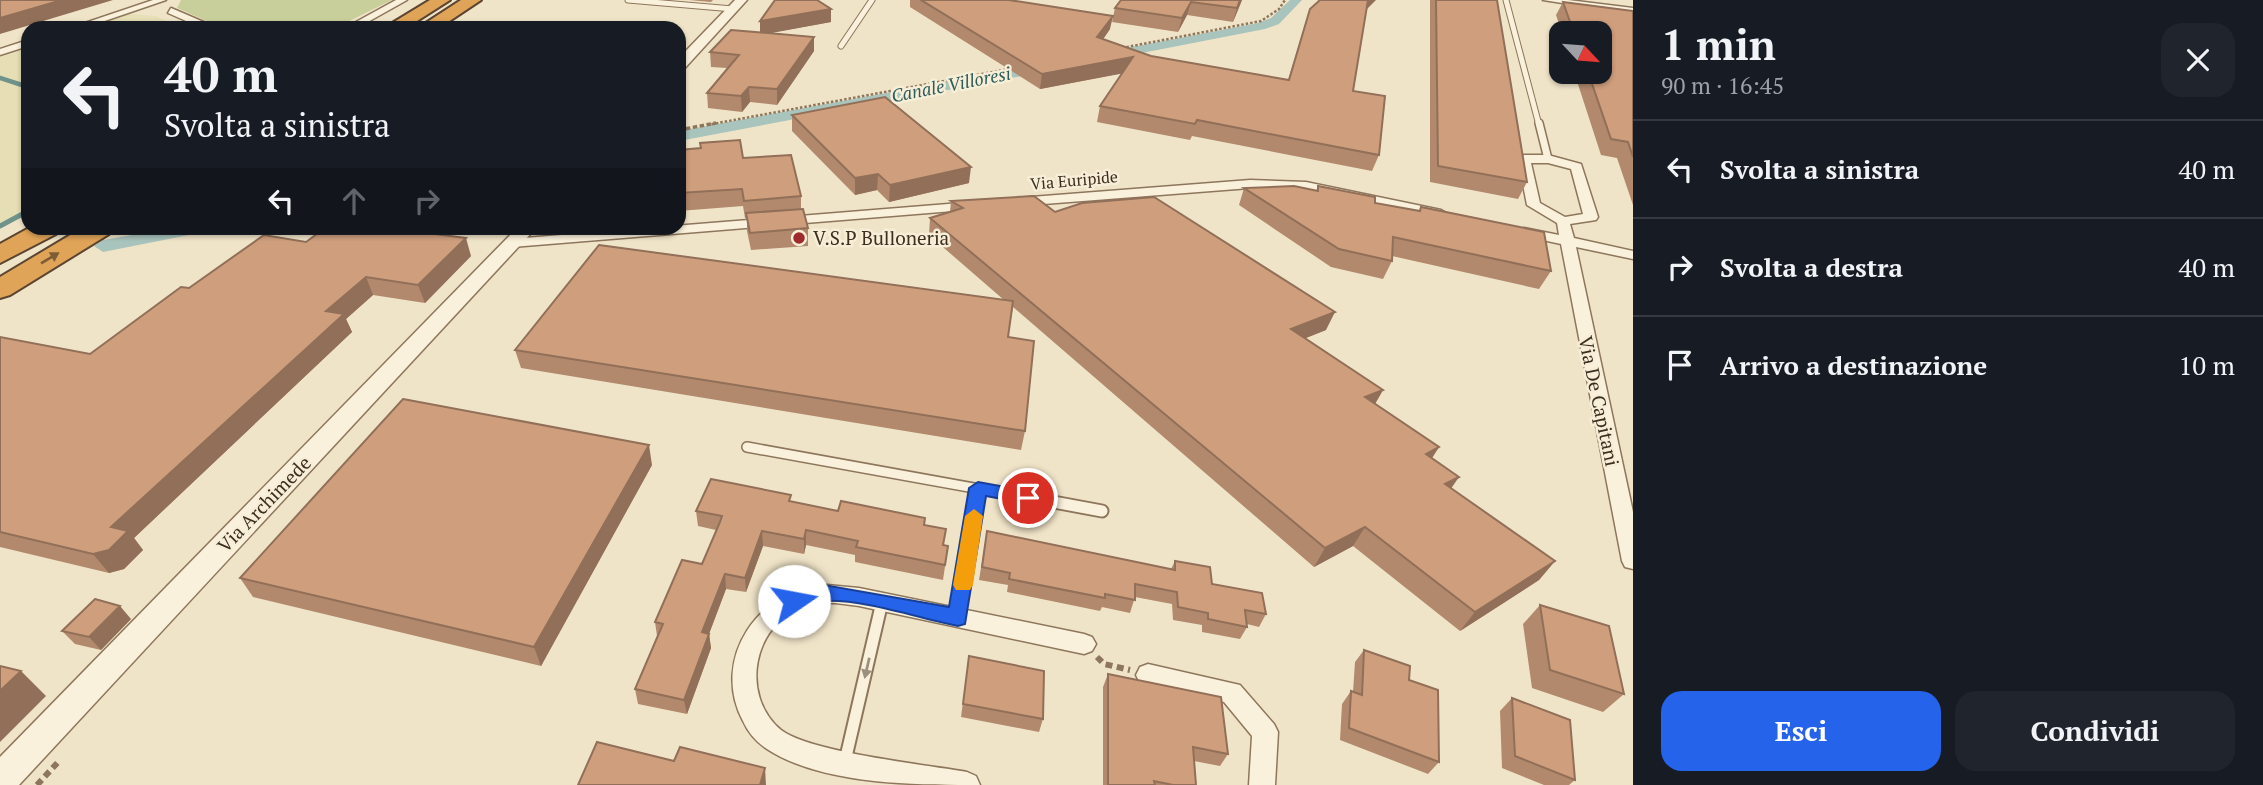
<!DOCTYPE html>
<html lang="it">
<meta charset="utf-8">
<style>
body{margin:0;font-family:"PT Serif",serif;background:#20242c;color:#f1f3f6;height:100vh;display:flex;flex-direction:column;font-size:26px;white-space:nowrap}
*{box-sizing:border-box;margin:0}
p{font-size:23px;color:#9ea1a6}
.icon{flex:none;width:38px;height:38px;fill:none;stroke:currentColor;stroke-width:2;stroke-linecap:round;stroke-linejoin:round}
.map{position:relative;flex:1;overflow:hidden}
.sheet{display:flex;flex-direction:column;background:#171b24;width:630px}
.sheet>*{flex:none}
.top-card{position:absolute;left:21px;top:21px;width:665px;height:214px;border-radius:21px;box-shadow:0 2px 5px #0004;background:#171b24;color:#f1f3f6;overflow:hidden}
.needle{width:46px;rotate:116deg}
.fabs{position:absolute;left:1549px;top:21px;display:grid;gap:14px}
.fabs a{display:grid;place-items:center;width:63px;height:63px;border-radius:14px;background:#171b24;box-shadow:0 2px 5px #0004;font-size:35px}
.pin{position:absolute;display:grid;place-items:center;width:60px;height:60px;color:#fff;margin:-30px;border:4px solid #fff;border-radius:50%;box-shadow:0 2px 7px #0007}
.me{position:absolute;width:77px;margin:-38px;rotate:78deg;stroke-linejoin:round;filter:drop-shadow(0 0 5px #0008)}
.turn{display:flex;align-items:center;gap:24px;height:147px;padding:0 28px;font-size:32px}
.turn .icon{width:91px;height:91px;stroke-width:2.5}
.turn b{display:block;font-size:49px;line-height:60px}
.lanes{display:flex;align-items:center;height:66px;padding:0 28px;background:#0003;justify-content:center;gap:35px;direction:ltr}
.lanes .off{opacity:.35}
.round{display:grid;place-items:center;flex:none;width:74px;height:74px;border-radius:21px;background:#20242c}
.summary{display:flex;align-items:center;justify-content:space-between;height:119px;padding:0 28px}
h1{font-size:42px;font-weight:800;line-height:52px}
.button{display:flex;gap:14px;margin-top:auto;padding:14px 28px}
.button a{flex:1;height:80px;border-radius:21px;background:#2563eb;color:#fff;font-size:28px;font-weight:800;line-height:80px;text-align:center}
.button a+a{background:#20242c;color:#f1f3f6}
ul{padding:0;list-style:none}
li{display:flex;align-items:center;gap:21px;height:98px;padding:0 28px;border-top:2px solid #363941}
li div{flex:1}
li b{display:block;font-size:26px}
li em{font-style:normal}
main{display:flex;flex:1;min-height:0}
.map>svg:first-child{display:block}
</style>
<main>
<div class="map">
<svg width="1633" height="785" viewBox="0 0 1633 785">
<rect width="100%" height="100%" fill="#f0e4c8"/>
<!-- farmland -->
<g fill="#e6deb5">
<polygon points="128,14 156,16 181,28 87,28"/>
<polygon points="28,48 28,209 0,224 0,57"/>
</g>
<!-- green -->
<polygon fill="#c9cf9b" points="181,0 392,0 335,28 240,28 207,21 177,8"/>
<g fill="none" stroke-linecap="round" stroke-linejoin="round">
<!-- stream-far1 -->
<polyline stroke="#6f938a" stroke-width="4.5" points="0,78 28,87"/>
<!-- stream -->
<polyline stroke="#6f938a" stroke-width="5" points="0,226 28,211"/>
<!-- canal -->
<g fill="#a9c4bc" fill-rule="evenodd">
<polygon points="1290,0 1302,0 1279,24 1265,29 1106,60 1100,56 1106,52 1258,23 1271,18"/>
<polygon points="1044,64 1049,65 1049,71 679,141 679,131"/>
<polygon points="173,228 208,228 199,233 103,252 94,246 103,240"/>
</g>
<!-- service-far3 casing -->
<g stroke="#8d765c" stroke-width="7">
<g id="service-far3">
<polyline points="628,0 733,9"/>
<polyline points="1506,0 1539,125"/>
<polyline points="841,46 872,0"/>
</g>
</g>
<!-- service-far2 casing -->
<g stroke="#8d765c" stroke-width="10">
<polyline id="service-far2" points="1539,123 1548,159"/>
</g>
<!-- service-far1 casing -->
<g stroke="#8d765c" stroke-width="12">
<g id="service-far1">
<polyline points="747,447 1057,503"/>
<polyline points="976,503 978,488"/>
</g>
</g>
<!-- service casing -->
<g stroke="#8d765c" stroke-width="15">
<g id="service">
<polyline points="1048,501 1102,511"/>
<polyline points="958,617 976,501"/>
<polyline points="845,761 882,602"/>
</g>
</g>
<!-- minor casing -->
<g stroke="#8d765c" stroke-width="3">
<g id="minor">
<polygon points="153,0 166,0 84,28 70,28"/>
<polygon points="396,0 407,0 357,28 345,28"/>
<polygon points="1543,0 1568,0 1633,8 1633,14"/>
<polygon points="171,8 213,26 215,28 202,28 168,13"/>
<polygon points="28,40 28,46 0,55 0,49"/>
<path d="M1524 155H1548L1581 164 1598 217 1596 220 1570 224 1574 238 1633 251V259L1576 247 1633 512V569L1625 567 1622 561 1561 244 1519 235 1517 232 1524 228 1559 235 1557 223 1527 205 1518 159ZM1531 163H1548L1571 169 1583 214 1565 217 1540 203Z"/>
<polygon points="1250,180 1306,182 1441,210 1448,214 1441,218 1306,190 1250,188 1018,206 1011,202 1018,198"/>
<polygon points="973,202 980,206 978,209 512,247 505,243 512,239"/>
<path d="M827 585 859 588 1084 634 1092 637 1096 644 1092 651 1084 654 859 606C842 604 823 600 806 606 753 622 739 695 781 730 809 752 927 765 967 772L976 776 980 785C917 785 822 785 767 749 756 742 748 732 743 721 710 659 759 587 827 585Z"/>
<polygon points="1148,664 1240,685 1274,724 1278,732 1275,785 1249,785 1252,736 1224,702 1140,683 1136,675 1140,667"/>
</g>
</g>
<!-- tertiary casing -->
<g stroke="#8d765c" stroke-width="3">
<g id="tertiary">
<polygon points="735,0 747,0 684,69 679,70 679,58"/>
<polygon points="517,228 536,228 19,785 0,785 0,757"/>
</g>
</g>
<!-- motorway casing -->
<g stroke="#5b4430" stroke-width="4">
<g id="motorway">
<polygon points="430,0 450,0 406,28 384,28"/>
<polygon points="461,0 481,0 439,28 418,28"/>
<polygon points="29,228 60,228 56,234 0,263 0,244"/>
<polygon points="82,228 113,228 109,234 10,295 0,298 0,277"/>
</g>
</g>
<!-- path-far2 -->
<g stroke="#8d765c" stroke-width="2.5" stroke-dasharray="2.5 2" stroke-linecap="butt">
<polyline points="1122,48 1261,21 1279,9 1285,0"/>
<polyline points="707,125 1014,68"/>
</g>
<!-- path-far1 -->
<polyline stroke="#8d765c" stroke-width="3.5" stroke-dasharray="4.5 2.5" stroke-linecap="butt" points="679,130 716,123"/>
<!-- path -->
<g stroke="#8d765c" stroke-width="6" stroke-dasharray="7 4.5" stroke-linecap="butt">
<polyline points="1097,657 1104,664 1130,670"/>
<polyline points="37,785 60,760"/>
</g>
<!-- service-far3 -->
<use href="#service-far3" stroke="#faf1dc" stroke-width="5"/>
<!-- service-far2 -->
<use href="#service-far2" stroke="#faf1dc" stroke-width="7"/>
<!-- service-far1 -->
<use href="#service-far1" stroke="#faf1dc" stroke-width="9"/>
<!-- service -->
<use href="#service" stroke="#faf1dc" stroke-width="11"/>
<!-- minor -->
<use href="#minor" fill="#faf1dc" fill-rule="evenodd"/>
<!-- tertiary -->
<use href="#tertiary" fill="#faf1dc" fill-rule="evenodd"/>
<!-- motorway -->
<use href="#motorway" fill="#e0a458" fill-rule="evenodd"/>
</g>
<!-- wall -->
<g fill="#b2896c">
<polygon points="689,0 713,0 711,2"/>
<polygon points="910,0 1009,0 1110,29 1103,39 1151,56 1288,80 1306,22 1366,10 1353,91 1379,155 1372,171 1192,136 1190,140 1097,122 1100,106 1123,73 1040,89 910,7"/>
<polygon points="1121,0 1242,0 1233,22 1187,15 1178,32 1112,22 1115,8"/>
<polygon points="1430,0 1497,0 1527,182 1518,199 1430,182"/>
<polygon points="1563,2 1633,11 1633,205 1617,158 1601,155 1574,72 1600,72 1600,33 1562,33 1556,15"/>
<polygon points="760,21 831,22 769,33 814,37 814,51 777,105 750,102 742,112 708,108 707,93 727,68 711,67 710,52 760,32"/>
<polygon points="792,115 969,183 889,202 877,190 855,195 792,131"/>
<polygon points="679,150 743,158 801,196 801,209 808,228 808,246 751,250 747,231 747,218 745,218 743,206 679,211"/>
<polygon points="1318,186 1375,203 1419,211 1421,207 1551,271 1539,289 1392,256 1392,261 1383,279 1331,267 1239,205 1244,188 1316,191"/>
<polygon points="951,201 1055,212 1326,330 1306,338 1383,390 1375,404 1439,447 1432,458 1451,488 1555,561 1539,580 1460,631 1353,546 1314,567 1013,307 1008,337 1025,431 1021,450 521,368 515,350 1004,300 929,235 930,218 950,212"/>
<polygon points="325,228 440,228 443,235 471,256 425,303 373,295 346,319 352,332 134,538 143,550 124,569 109,573 0,547 0,337 90,354 189,288 306,242"/>
<polygon points="652,465 541,666 253,597 240,578"/>
<polygon points="792,502 838,511 925,525 944,545 948,546 943,580 855,562 855,555 806,545 804,554 763,546 746,592 726,589 709,634 711,648 687,714 638,704 635,689 657,636 655,622 702,564 716,530 698,526 696,511"/>
<polygon points="987,531 1171,569 1175,561 1212,584 1266,614 1259,627 1247,624 1247,627 1240,639 1202,632 1202,625 1173,620 1172,604 1135,597 1130,613 1102,607 1100,611 1007,592 1008,585 979,580"/>
<polygon points="1540,605 1624,694 1603,712 1532,688 1523,624"/>
<polygon points="131,619 101,650 75,644 62,631"/>
<polygon points="1364,650 1409,680 1439,762 1428,774 1340,740 1342,704 1351,691 1353,692 1355,662"/>
<polygon points="969,656 1043,719 1039,732 961,717"/>
<polygon points="1108,674 1228,754 1220,766 1194,761 1196,785 1103,785 1103,687"/>
<polygon points="1512,698 1575,780 1569,785 1544,785 1502,768 1500,711"/>
</g>
<!-- shaded-wall -->
<g fill="#916f58">
<polygon points="62,0 113,0 0,34 0,18"/>
<polygon points="1240,0 1242,0 1233,22 1237,8"/>
<polygon points="1368,0 1376,0 1363,13"/>
<polygon points="1191,2 1187,15 1178,32 1182,18"/>
<polygon points="831,9 831,22 760,35 760,21"/>
<polygon points="1113,16 1110,29 1095,51 1097,37"/>
<polygon points="814,37 814,51 777,105 777,89"/>
<polygon points="1133,57 1130,72 1040,89 1042,74"/>
<polygon points="749,87 750,102 742,112 741,96"/>
<polygon points="971,167 969,183 889,202 890,185"/>
<polygon points="878,174 877,190 855,195 855,178"/>
<polygon points="433,228 440,228 444,240 427,233"/>
<polygon points="466,238 471,256 425,303 418,285"/>
<polygon points="366,277 373,295 346,319 352,332 134,538 143,550 124,569 109,573 93,554 111,527 326,311"/>
<polygon points="1335,312 1326,330 1283,347 1291,329"/>
<polygon points="1383,390 1372,409 1365,397"/>
<polygon points="649,445 652,465 541,666 534,647"/>
<polygon points="1439,447 1426,467 1426,454"/>
<polygon points="1459,477 1446,496 1445,484"/>
<polygon points="1365,527 1353,546 1314,567 1325,548"/>
<polygon points="806,530 806,545 804,554 804,539"/>
<polygon points="762,531 763,546 746,592 745,578"/>
<polygon points="1555,561 1539,580 1460,631 1475,612"/>
<polygon points="725,574 726,589 704,647 702,632"/>
<polygon points="120,606 131,619 101,650 89,637"/>
<polygon points="709,634 711,648 687,714 684,700"/>
<polygon points="21,671 46,696 0,742 0,691"/>
<polygon points="765,768 766,785 760,785"/>
</g>
<!-- building -->
<g fill="#cf9f7d" stroke="#916f58" stroke-width="2">
<polygon points="0,0 62,0 0,18"/>
<polygon points="775,0 817,0 831,9 760,21"/>
<polygon points="921,0 1009,0 1113,16 1097,37 1151,56 1289,80 1310,9 1320,0 1368,0 1353,91 1385,96 1379,155 1197,120 1195,124 1100,106 1133,57 1042,74"/>
<polygon points="1121,0 1240,0 1237,8 1191,2 1182,18 1115,8"/>
<polygon points="1436,0 1497,0 1527,182 1438,166"/>
<polygon points="1563,2 1633,11 1633,157 1628,142 1611,139 1588,72 1600,72 1600,33 1574,33"/>
<polygon points="731,30 814,37 777,89 749,87 741,96 707,93 739,55 710,52"/>
<polygon points="885,97 971,167 890,185 878,174 855,178 792,115"/>
<polygon points="740,140 743,158 791,155 801,196 744,201 742,189 679,193 679,150 701,148 700,143"/>
<polygon points="1294,186 1318,191 1318,186 1375,197 1375,203 1420,211 1421,207 1544,232 1551,271 1393,237 1392,261 1339,249 1244,188"/>
<polygon points="1034,196 1055,212 1082,203 1154,197 1335,312 1291,329 1383,390 1365,397 1439,447 1426,454 1459,477 1445,484 1555,561 1475,612 1365,527 1325,548 930,218 963,208 951,201"/>
<polygon points="803,209 808,228 750,233 746,213"/>
<polygon points="325,228 433,228 427,233 466,238 418,285 366,277 326,311 344,314 111,527 128,531 109,550 93,554 0,532 0,337 90,354 181,287 189,288 264,235 306,242"/>
<polygon points="599,245 1013,301 1008,337 1034,341 1025,431 515,350"/>
<polygon points="403,399 649,445 534,647 240,578"/>
<polygon points="711,479 791,495 789,501 838,511 841,501 925,518 924,525 946,529 943,545 948,546 945,565 856,547 858,541 806,530 804,539 762,531 745,578 725,574 702,632 709,634 684,700 635,689 663,624 655,622 682,560 702,564 720,522 722,516 696,511"/>
<polygon points="987,531 1175,570 1175,561 1210,567 1212,584 1262,593 1266,614 1245,610 1247,627 1208,619 1208,613 1178,607 1177,592 1135,584 1135,600 1105,594 1105,598 1009,579 1010,573 982,567"/>
<polygon points="95,599 120,606 89,637 62,631"/>
<polygon points="1540,605 1609,626 1624,694 1550,670"/>
<polygon points="1364,650 1410,666 1409,680 1438,690 1439,762 1349,728 1351,691 1362,695"/>
<polygon points="969,656 1044,671 1043,719 963,704"/>
<polygon points="0,666 21,671 0,691"/>
<polygon points="1108,674 1221,697 1228,754 1193,747 1196,785 1173,785 1154,781 1155,785 1108,785"/>
<polygon points="1512,698 1570,720 1575,780 1515,756"/>
<polygon points="597,742 674,761 680,747 765,768 760,785 578,785"/>
</g>
<!-- one-way arrows -->
<defs><path id="oneway-solid" d="M-6-.8H1V-3.2L6.5 0L1 3.2V.8H-6Z" transform="scale(1.75)"/></defs>
<use fill="#7e5d36" href="#oneway-solid" transform="translate(50 258) rotate(-31)"/>
<use fill="#9c907e" href="#oneway-solid" transform="translate(867 668) rotate(103)"/>
<!-- route -->
<path fill="#2563eb" stroke="#184099" stroke-width="2" d="M978 482 1028 491 1037 498 1028 504 986 496 965 624 958 626C918 618 864 599 824 601 811 602 800 611 787 607L784 601 787 595 824 585 949 607 969 488Z"/>
<!-- slow -->
<polygon fill="#f59e0b" points="974,509 983,516 973,585 970,590 956,590 953,585 965,516"/>
<!-- markers -->
<circle fill="#9e2a2b" stroke="#f7eed8" stroke-width="2.5" cx="799" cy="238" r="7"/>
<g text-anchor="middle" stroke-width="5" stroke-linejoin="round" paint-order="stroke">
<!-- far-street labels -->
<g font-size="16" fill="#3d2e20" stroke="#f7eed8">
<text transform="translate(1074 180) rotate(-5)" y="6">Via Euripide</text>
</g>
<!-- far-water labels -->
<g font-size="18" font-style="italic" fill="#2f5d5a" stroke="#f7eed8">
<text transform="translate(951 85) rotate(-11)" y="6">Canale Villoresi</text>
</g>
<!-- poi labels -->
<g font-size="19" fill="#3d2e20" stroke="#f7eed8" text-anchor="start">
<text x="813" y="245">V.S.P Bulloneria</text>
</g>
<!-- street labels -->
<g font-size="19" fill="#3d2e20" stroke="#f7eed8">
<text transform="translate(1599 401) rotate(78)" y="7">Via De Capitani</text>
<text transform="translate(264 504) rotate(-46)" y="7">Via Archimede</text>
</g>
</g>
</svg>
<div class="fabs">
<a><svg class="needle" viewBox="-14 -14 28 28"><path d="M0-13l5 13h-10z" fill="#e53935"/><path d="M0 13l5-13h-10z" fill="#9ea1a6"/></svg></a>
</div>
<div class="pin" style="left:1028px;top:498px;background:#d93025"><svg class="icon" aria-label="arrive" viewBox="0 0 24 24"><path d="M6 21V4h12l-3 4 3 4H6"/></svg></div>
<svg class="me" style="left:794px;top:601px" viewBox="-20 -20 40 40"><circle r="19" fill="#fff"/><path d="M0-13L10 11 0 6-10 11z" fill="#2563eb"/></svg>
<div class="top-card">
<div class="turn"><svg class="icon" aria-label="left" viewBox="0 0 24 24"><path d="M17 20v-9H6M10 6l-5 5 5 5"/></svg><div><b>40 m</b>Svolta a sinistra</div></div>
<div class="lanes"><svg class="icon" aria-label="left" viewBox="0 0 24 24"><path d="M17 20v-9H6M10 6l-5 5 5 5"/></svg><svg class="icon off" aria-label="ahead" viewBox="0 0 24 24"><path d="M12 20V5M6 11l6-6 6 6"/></svg><svg class="icon off" aria-label="right" viewBox="0 0 24 24"><path d="M7 20v-9h11M14 6l5 5-5 5"/></svg></div>
</div>
</div>
<section class="sheet">
<div class="summary"><div><h1>1 min</h1><p>90 m · 16:45</p></div><a class="round"><svg class="icon" aria-label="close" viewBox="0 0 24 24"><path d="M6 6l12 12M18 6L6 18"/></svg></a></div>
<ul>
<li><svg class="icon" aria-label="left" viewBox="0 0 24 24"><path d="M17 20v-9H6M10 6l-5 5 5 5"/></svg><div><b>Svolta a sinistra</b></div><em>40 m</em></li>
<li><svg class="icon" aria-label="right" viewBox="0 0 24 24"><path d="M7 20v-9h11M14 6l5 5-5 5"/></svg><div><b>Svolta a destra</b></div><em>40 m</em></li>
<li><svg class="icon" aria-label="arrive" viewBox="0 0 24 24"><path d="M6 21V4h12l-3 4 3 4H6"/></svg><div><b>Arrivo a destinazione</b></div><em>10 m</em></li>
</ul>
<div class="button"><a>Esci</a><a>Condividi</a></div>
</section>
</main>
